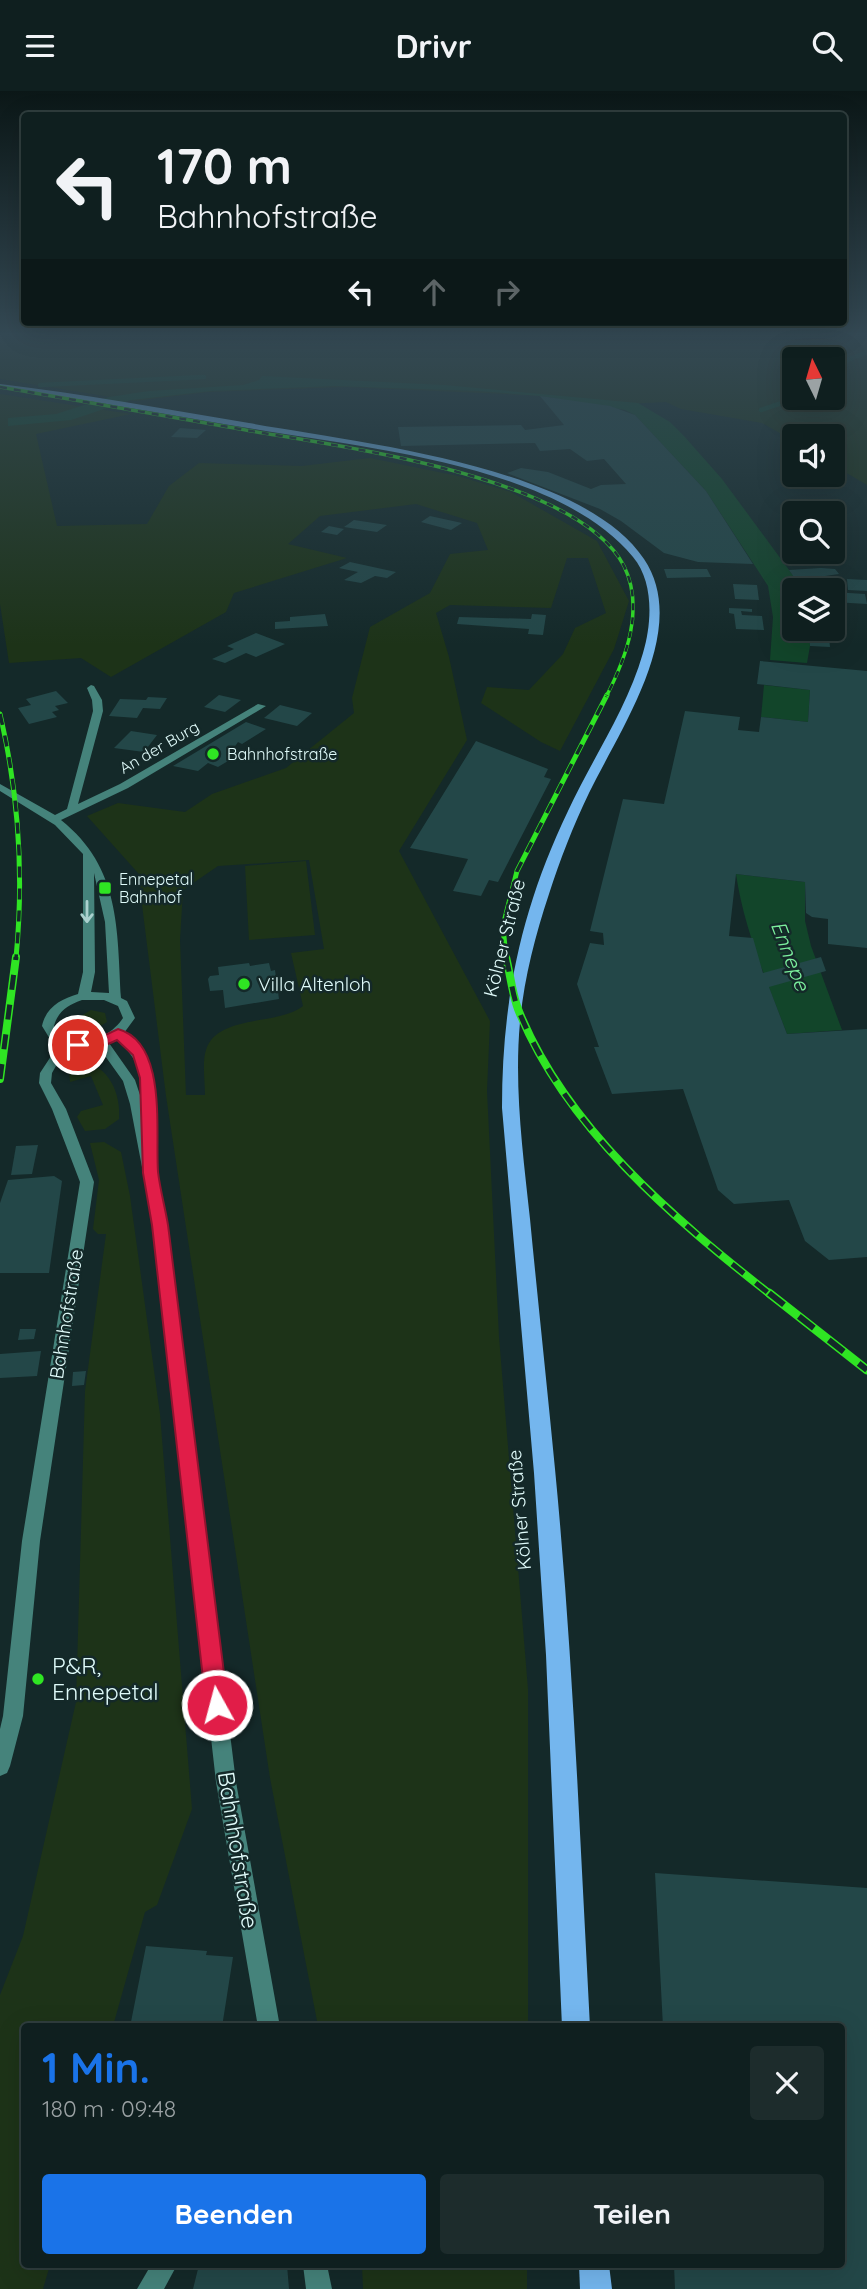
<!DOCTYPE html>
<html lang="de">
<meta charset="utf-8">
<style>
body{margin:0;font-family:Quicksand,sans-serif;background:#1d2c2c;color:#f1f3f6;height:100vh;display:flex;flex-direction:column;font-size:26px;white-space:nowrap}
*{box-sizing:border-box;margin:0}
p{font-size:23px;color:#9ba2a4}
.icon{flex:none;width:38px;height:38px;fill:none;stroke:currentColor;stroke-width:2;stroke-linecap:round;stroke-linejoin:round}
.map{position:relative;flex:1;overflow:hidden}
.drawer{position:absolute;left:21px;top:1932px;width:824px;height:245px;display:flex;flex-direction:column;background:#0f1f1f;border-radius:7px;box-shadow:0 7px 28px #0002,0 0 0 2px #2f3d3d}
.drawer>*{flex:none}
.top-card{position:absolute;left:21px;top:21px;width:826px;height:214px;border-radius:7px;box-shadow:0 7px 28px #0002,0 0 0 2px #2f3d3d;background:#0f1f1f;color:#f1f3f6;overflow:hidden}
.needle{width:46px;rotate:355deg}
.tools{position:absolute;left:782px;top:256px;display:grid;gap:14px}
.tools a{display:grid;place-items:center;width:63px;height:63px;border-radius:7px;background:#0f1f1f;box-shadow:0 7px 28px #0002,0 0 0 2px #2f3d3d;font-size:35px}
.pin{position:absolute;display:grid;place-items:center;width:60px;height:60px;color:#fff;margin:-30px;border:4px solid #fff;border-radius:50%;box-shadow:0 2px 7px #0007}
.me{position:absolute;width:77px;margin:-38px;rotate:353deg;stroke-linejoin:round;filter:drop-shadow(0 0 5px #0008)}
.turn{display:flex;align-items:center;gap:24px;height:147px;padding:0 21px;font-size:32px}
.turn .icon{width:91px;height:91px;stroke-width:2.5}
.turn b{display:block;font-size:49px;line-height:60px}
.lanes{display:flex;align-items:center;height:66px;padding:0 21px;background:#0003;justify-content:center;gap:35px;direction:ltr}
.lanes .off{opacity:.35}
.round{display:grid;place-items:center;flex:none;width:74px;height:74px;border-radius:7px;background:#1d2c2c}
.head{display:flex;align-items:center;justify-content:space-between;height:119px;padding:0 21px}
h1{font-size:42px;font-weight:700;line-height:52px;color:#1a73e8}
.button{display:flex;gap:14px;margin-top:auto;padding:14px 21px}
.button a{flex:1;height:80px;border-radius:7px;background:#1a73e8;color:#fff;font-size:28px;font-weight:700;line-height:80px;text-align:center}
.button a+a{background:#1d2c2c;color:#f1f3f6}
header{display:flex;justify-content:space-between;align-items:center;height:91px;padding:0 21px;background:#0f1f1f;font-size:32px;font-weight:700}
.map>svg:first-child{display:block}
</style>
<header><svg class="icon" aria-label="menu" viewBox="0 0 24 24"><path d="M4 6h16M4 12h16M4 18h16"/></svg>Drivr<svg class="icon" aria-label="search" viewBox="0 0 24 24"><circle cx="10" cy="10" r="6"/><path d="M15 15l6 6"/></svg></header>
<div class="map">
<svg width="867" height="2198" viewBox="0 0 867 2198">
<rect width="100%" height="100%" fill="#142929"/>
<!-- green -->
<g fill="#1d3318" fill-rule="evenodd">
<path d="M0 246H867V394L833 374V345H794V350L762 332 681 318 666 311 626 313 526 304 345 296 208 301 135 310 0 288ZM794 268H833V306H794Z"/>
<path d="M0 303 131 323 36 343 57 435 147 433 169 395 199 372 302 375 370 367 458 385 511 401 597 450 629 510 614 558 560 660 541 651 481 612 487 596 529 599 563 563 575 537 606 522 588 467H567L551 517 450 514 436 522 449 566 467 649 399 760 490 930 487 1000 499 1246 528 1598V1935H318L270 1687 166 1005 138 782 87 725 118 712 185 721 212 703 286 677 354 622 352 607 370 536 430 502 450 463 488 459 477 432 416 413 320 425 288 453 347 467 234 502 226 521 111 586 81 567 9 572 0 513ZM309 769 324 858 291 862 303 915C278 935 217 923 206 959 202 971 205 990 205 1004H186L180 849 183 799 218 775Z"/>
<polygon points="306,770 315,844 249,849 245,775"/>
<polygon points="91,919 105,922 107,931 94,939 80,937 76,928"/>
<path d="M80 971C109 973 121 1003 119 1028L105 1038 85 1040 77 1026 81 1020 103 1014 91 985 70 991 69 980Z"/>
<polygon points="104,1051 121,1061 130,1105 160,1323 192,1718 157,1814 145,1821 113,1935 24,1936 24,2174 50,2174 43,2198 0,2198 0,1904 23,1845 76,1611 85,1300 106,1143 98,1143 93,1138 99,1089 90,1052"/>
<polygon points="362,2174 527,2174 527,2198 363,2198"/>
</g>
<!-- water -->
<g fill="#12452a">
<polygon points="262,285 444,294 638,312 670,331 684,345 722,388 803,498 794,499 794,537 808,537 810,555 807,572 770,569 773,526 768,495 706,400 635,324 625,319 540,305 479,300 334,295 284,297 211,300 131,309 71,329 8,335 8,327 56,323 109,306 149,300 243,294 259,289"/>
<polygon points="764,594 810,599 808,631 761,626"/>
<path d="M736 783 805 791V830L811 855 842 939 787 943C767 891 744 838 736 783Z"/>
</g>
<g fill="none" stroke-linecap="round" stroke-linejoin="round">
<!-- stream -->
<g stroke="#12452a" stroke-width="4.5">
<polyline points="833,275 867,261"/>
<polyline points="40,294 204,286"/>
<polyline points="761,319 800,306"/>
</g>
</g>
<!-- building -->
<g fill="#234748">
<polygon points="540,305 610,315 635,324 706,400 753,473 698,471 664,462 621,430 600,418 507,382 521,377 548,381 591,398 601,394 626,393 604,368 587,370 570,358 540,360 535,352 401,355 398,336 521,334 525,339 564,334"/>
<polygon points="180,337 206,339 197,347 171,346"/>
<polygon points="430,425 462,432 451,439 421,431"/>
<polygon points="354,429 387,434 377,441 344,436"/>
<polygon points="329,435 344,438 337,444 321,441"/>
<polygon points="350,471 396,481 387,487 375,485 361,492 344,489 358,481 339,477"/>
<polygon points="821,477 835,478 839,483 818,486 828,499 803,499 789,479"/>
<polygon points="664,478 707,478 711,486 667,487"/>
<polygon points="847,488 867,489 867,500 848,499"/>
<polygon points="733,493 757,494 759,509 735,508"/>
<polygon points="833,501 865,503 867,513 833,511"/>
<polygon points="729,517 752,518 752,521 741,520 742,524 762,525 764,539 736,538 734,523 729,522"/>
<polygon points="325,523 328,535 275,538 275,531 290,530 290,526"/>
<polygon points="532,523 546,524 543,544 528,543 529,538 457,533 459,526 531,528"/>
<polygon points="808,537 828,537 830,556 810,555"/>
<polygon points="256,542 285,553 256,566 246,562 225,572 212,568 234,558 227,555"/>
<polygon points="760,570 867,580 867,857 828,853 828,828 812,826 806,822 805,791 736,783 729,845 753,847 763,882 821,866 826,880 769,896 787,943 867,938 867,1166 829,1169 805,1150 789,1109 734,1113 718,1099 683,998 612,1003 594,956 599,956 577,893 590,852 604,854 603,842 590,840 623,708 664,713 685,620 740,626 738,639 759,641 761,626 808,631 810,599 757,593"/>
<polygon points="56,600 68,612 55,615 59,619 52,621 57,626 29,633 18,617 31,614 26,608"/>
<polygon points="219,604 241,609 225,621 204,616"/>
<polygon points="148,606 167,607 160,618 143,617 137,627 109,625 120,608 146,609"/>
<polygon points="280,614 312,622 297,635 264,627"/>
<polygon points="246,631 266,638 242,653 238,651 231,661 238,664 218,676 208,672 198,680 173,675"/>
<polygon points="131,640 157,644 144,661 114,657"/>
<polygon points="476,650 548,678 544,686 551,688 498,791 489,789 481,805 453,800 468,768 410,757"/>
<polygon points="249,872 250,875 269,872 271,880 275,879 279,908 225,917 223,899 210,900 208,888 210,885 219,884 218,876"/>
<polygon points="38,1054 32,1083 11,1084 16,1055"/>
<polygon points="54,1085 62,1090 49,1182 0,1182 0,1112 8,1089"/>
<polygon points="20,1238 36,1238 34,1248 18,1249"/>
<polygon points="41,1260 37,1285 0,1287 0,1263"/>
<polygon points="86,1280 84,1294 72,1295 73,1281"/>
<polygon points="655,1782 867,1797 867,2198 675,2198 674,2174 842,2174 842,1936 663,1936"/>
<polygon points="146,1855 207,1860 206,1864 233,1866 222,1936 130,1936"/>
<polygon points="199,2174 287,2174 289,2198 193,2198"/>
</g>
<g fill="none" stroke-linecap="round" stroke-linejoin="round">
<!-- minor -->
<g fill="#45837b" fill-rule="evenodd">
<path d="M91 594 94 595 102 609 103 620 78 713 120 693 258 613 266 615 128 697 61 729C121 777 117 838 121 907L127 910 135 927 124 942 145 962 153 987 157 1049 151 1053 167 1134 236 1691 280 1936H258L216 1691 153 1134 130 1013 123 990 98 955 89 957 70 956 61 966 52 982 51 992 66 1018 94 1091 40 1450 23 1625 10 1675 7 1682 0 1685V1638L3 1625 22 1450 80 1091 52 1018 39 992 40 982 59 953 50 948 42 935C46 916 61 908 78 903L83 881V763L55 734 0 700V693L55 724 67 718 93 620 92 609 87 597ZM94 782 105 831 109 902 91 901 95 881ZM82 909H104L118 915 123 927C108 950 72 961 54 935 58 920 68 914 82 909ZM116 948C138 968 140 977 141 1007L135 989 109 952Z"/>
<polygon points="151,2174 177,2174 164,2198 137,2198"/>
<polygon points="303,2174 327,2174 332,2198 306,2198"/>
</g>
<!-- primary -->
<g fill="#74b6ee" fill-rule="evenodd">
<path d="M0 293C83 303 166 318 249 332 354 351 581 374 644 468 691 538 620 638 589 702 573 735 560 769 549 803 535 845 524 888 520 931 514 997 523 1062 530 1128 538 1211 547 1295 555 1378 573 1564 580 1750 590 1936H562L546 1564 534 1382 502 1017C502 909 521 818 568 720 592 668 627 618 643 562 652 532 654 491 633 466 557 374 365 357 254 338 169 324 85 308 0 297Z"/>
<polygon points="579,2174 609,2174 612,2198 580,2198"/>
</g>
<!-- rail-far3 casing -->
<g stroke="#2fe523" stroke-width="3.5">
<path id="rail-far3" d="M0 296C80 310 160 324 240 338 334 355 577 384 624 475 645 518 626 567 606 606"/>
</g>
<!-- rail-far2 casing -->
<g stroke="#2fe523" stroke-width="5">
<g id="rail-far2">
<path d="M0 623C19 704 24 784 16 867"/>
<polyline points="506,867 503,835 517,780 607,604"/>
</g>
</g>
<!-- rail-far1 casing -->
<g stroke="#2fe523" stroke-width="8">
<g id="rail-far1">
<path d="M506 866C510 882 512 902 518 918 565 1036 673 1127 771 1204"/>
<polyline points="0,988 16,866"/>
</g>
</g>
<!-- rail casing -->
<g stroke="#2fe523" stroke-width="9">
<polyline id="rail" points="769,1202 867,1279"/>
</g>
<!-- rail-far3 -->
<use href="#rail-far3" stroke="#142929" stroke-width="2.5" stroke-dasharray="7" stroke-linecap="butt"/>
<!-- rail-far2 -->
<use href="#rail-far2" stroke="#142929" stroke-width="3.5" stroke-dasharray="11" stroke-linecap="butt"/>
<!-- rail-far1 -->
<use href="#rail-far1" stroke="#142929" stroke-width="5" stroke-dasharray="15" stroke-linecap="butt"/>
<!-- rail -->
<use href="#rail" stroke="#142929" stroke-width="6" stroke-dasharray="19" stroke-linecap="butt"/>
</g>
<!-- one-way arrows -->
<defs><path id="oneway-shaft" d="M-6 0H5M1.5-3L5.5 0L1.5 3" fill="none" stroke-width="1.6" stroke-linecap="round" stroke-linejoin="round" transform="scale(1.75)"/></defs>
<use stroke="#aad1ce" href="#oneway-shaft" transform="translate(87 821) rotate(90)"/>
<!-- sky -->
<linearGradient id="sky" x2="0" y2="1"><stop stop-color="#0b1717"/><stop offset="0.44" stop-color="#344954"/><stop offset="1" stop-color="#344954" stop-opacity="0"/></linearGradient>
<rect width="867" height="554" fill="url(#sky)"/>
<!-- route -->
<path fill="#e11d48" stroke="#92132f" stroke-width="2" d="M118 938C168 952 155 1041 158 1081 160 1098 165 1116 168 1134L228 1614 225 1621 217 1624 209 1621 206 1614 152 1134 143 1082 140 987 133 964 117 949C105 955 82 963 71 954L73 951 99 947Z"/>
<!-- markers -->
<g fill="#2fe523" stroke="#142929" stroke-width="2.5">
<circle cx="213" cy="663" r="7"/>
<rect x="98" y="790" width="14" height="14" rx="3.5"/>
<circle cx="244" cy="893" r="7"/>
<circle cx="38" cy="1588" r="7"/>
</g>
<g text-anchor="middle" stroke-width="5" stroke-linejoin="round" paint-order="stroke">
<!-- far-street labels -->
<g font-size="16" fill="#e0fbfa" stroke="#142929">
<text transform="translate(159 656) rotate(-30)" y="6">An der Burg</text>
</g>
<!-- far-poi labels -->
<g font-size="16" fill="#e0fbfa" stroke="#142929" text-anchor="start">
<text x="227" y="669">Bahnhofstraße</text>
<text x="119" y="794">Ennepetal<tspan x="119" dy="18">Bahnhof</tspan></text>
</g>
<!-- street labels -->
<g font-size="19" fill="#e0fbfa" stroke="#142929">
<text transform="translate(504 847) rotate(-76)" y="7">Kölner Straße</text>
<text transform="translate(66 1223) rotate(-81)" y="7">Bahnhofstraße</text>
<text transform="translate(519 1419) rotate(-95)" y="7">Kölner Straße</text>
</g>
<!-- poi labels -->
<g font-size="19" fill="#e0fbfa" stroke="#142929" text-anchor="start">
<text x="258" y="900">Villa Altenloh</text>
</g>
<!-- water labels -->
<g font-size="21" font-style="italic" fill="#7bef9d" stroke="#142929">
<text transform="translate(790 865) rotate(69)" y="7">Ennepe</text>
</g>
<!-- near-poi labels -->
<g font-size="23" fill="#e0fbfa" stroke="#142929" text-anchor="start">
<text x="52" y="1583">P&amp;R,<tspan x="52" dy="26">Ennepetal</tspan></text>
</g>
<!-- near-street labels -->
<g font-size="23" fill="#e0fbfa" stroke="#142929">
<text transform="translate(238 1759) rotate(81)" y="8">Bahnhofstraße</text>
</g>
</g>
</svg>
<div class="tools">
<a><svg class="needle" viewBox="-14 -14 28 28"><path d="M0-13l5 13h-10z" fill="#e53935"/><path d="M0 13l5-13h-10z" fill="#9ba2a4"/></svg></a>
<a><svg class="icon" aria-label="sound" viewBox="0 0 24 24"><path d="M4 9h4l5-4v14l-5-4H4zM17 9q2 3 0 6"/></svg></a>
<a><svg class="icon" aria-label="search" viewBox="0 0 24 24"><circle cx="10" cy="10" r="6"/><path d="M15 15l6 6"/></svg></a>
<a><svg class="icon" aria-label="layers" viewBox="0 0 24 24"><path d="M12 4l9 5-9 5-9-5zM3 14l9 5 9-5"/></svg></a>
</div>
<div class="pin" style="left:78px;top:954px;background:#d93025"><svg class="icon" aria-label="arrive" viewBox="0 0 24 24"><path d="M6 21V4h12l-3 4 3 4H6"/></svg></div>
<svg class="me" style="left:217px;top:1614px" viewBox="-20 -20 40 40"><circle r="17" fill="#e11d48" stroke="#fff" stroke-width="3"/><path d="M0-11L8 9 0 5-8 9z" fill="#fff"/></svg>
<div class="top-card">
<div class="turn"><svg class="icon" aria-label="left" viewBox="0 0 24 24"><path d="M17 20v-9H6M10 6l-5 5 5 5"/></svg><div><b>170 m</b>Bahnhofstraße</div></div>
<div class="lanes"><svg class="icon" aria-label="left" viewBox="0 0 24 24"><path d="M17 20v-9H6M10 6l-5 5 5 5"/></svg><svg class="icon off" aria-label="ahead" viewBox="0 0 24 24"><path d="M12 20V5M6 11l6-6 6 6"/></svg><svg class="icon off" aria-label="right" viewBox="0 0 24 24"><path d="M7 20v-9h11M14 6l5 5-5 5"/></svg></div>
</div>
<section class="drawer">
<div class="head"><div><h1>1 Min.</h1><p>180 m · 09:48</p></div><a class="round"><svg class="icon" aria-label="close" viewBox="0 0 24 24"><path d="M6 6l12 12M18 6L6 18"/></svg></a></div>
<div class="button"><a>Beenden</a><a>Teilen</a></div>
</section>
</div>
